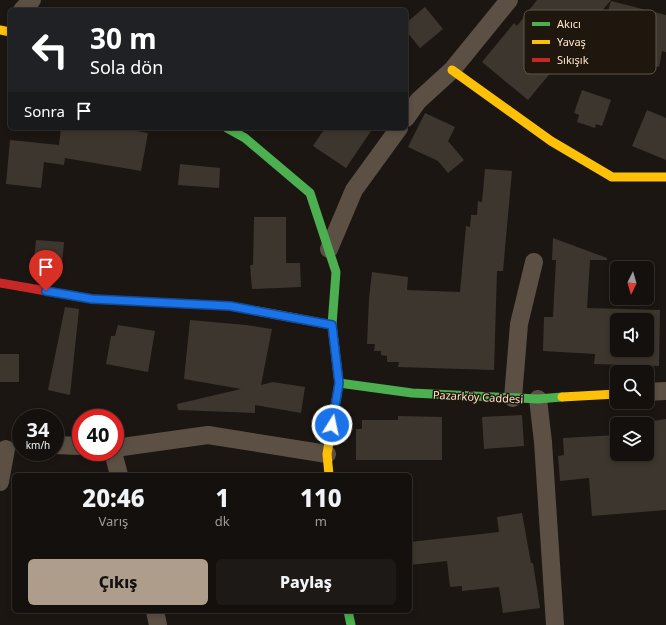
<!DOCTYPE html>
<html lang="tr">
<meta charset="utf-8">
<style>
body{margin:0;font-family:"Noto Sans",sans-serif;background:#1d1916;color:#f1f3f6;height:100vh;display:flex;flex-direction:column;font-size:15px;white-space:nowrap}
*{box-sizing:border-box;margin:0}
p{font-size:13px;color:#9d9d9d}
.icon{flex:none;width:22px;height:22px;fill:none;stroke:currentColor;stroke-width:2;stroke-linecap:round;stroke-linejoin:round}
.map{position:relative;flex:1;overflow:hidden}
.details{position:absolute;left:12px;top:473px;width:400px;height:140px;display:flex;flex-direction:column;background:#14100d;border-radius:6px;box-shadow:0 2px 6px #0003,0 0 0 1px #33302e}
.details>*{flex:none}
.guide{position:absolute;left:8px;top:8px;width:400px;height:122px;border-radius:6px;box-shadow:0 2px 6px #0003,0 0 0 1px #33302e;background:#202124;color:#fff;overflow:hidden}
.needle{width:26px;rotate:185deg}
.fabs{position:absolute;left:610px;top:261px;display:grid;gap:8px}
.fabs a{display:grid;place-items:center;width:44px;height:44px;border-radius:6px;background:#14100d;box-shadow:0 2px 6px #0003,0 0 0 1px #33302e;font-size:20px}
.speed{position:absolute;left:12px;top:409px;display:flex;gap:8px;font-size:20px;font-weight:700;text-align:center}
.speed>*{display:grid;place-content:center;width:52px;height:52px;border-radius:50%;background:#14100d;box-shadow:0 2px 6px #0003,0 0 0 1px #33302e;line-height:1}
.speed small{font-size:10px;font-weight:400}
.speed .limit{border:6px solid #d22;background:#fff;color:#111}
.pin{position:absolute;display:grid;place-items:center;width:34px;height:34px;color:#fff;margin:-41px -17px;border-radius:50% 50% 50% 0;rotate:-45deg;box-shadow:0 0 4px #0007}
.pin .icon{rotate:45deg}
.me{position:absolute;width:44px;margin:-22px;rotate:10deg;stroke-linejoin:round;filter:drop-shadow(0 0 3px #0008)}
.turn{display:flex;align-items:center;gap:14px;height:84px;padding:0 16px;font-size:18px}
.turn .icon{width:52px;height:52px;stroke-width:2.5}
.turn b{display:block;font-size:28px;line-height:34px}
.then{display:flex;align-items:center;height:38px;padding:0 16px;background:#0003;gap:8px;font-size:15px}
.eta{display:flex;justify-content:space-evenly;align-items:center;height:68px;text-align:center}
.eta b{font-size:24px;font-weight:800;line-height:28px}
.button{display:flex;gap:8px;margin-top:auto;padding:8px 16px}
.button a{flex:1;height:46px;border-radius:6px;background:#af9d8b;color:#111;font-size:16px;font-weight:800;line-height:46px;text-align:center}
.button a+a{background:#1d1916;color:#f1f3f6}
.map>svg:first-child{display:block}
</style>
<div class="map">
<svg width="666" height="625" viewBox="0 0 666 625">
<rect width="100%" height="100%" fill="#1b1611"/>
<!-- building -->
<g fill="#3d362e" fill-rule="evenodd">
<polygon points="537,0 611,0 528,100 482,62 514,23 517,26"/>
<polygon points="611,1 666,15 666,52 662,51 659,67 643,63 642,67 610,59 596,49"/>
<polygon points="425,7 443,29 420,48 406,31 406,23"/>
<polygon points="582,90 611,100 602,126 596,124 595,128 577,122 579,115 574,113"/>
<polygon points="647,110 666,118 666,160 632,146"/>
<polygon points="425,113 455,127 448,141 464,160 448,173 438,161 408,147"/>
<polygon points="61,128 121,128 148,133 141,171 65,158 64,165 44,162 41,188 6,184 10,140 59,145"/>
<polygon points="325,128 373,128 346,168 313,146"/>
<polygon points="180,164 220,168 219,188 178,185"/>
<polygon points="485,169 512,171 503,271 497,271 494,370 398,367 399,362 387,362 387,356 381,355 381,351 374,351 375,344 367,344 369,299 372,272 408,277 407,290 460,292 466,226 470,227 471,215 477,215 478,201 482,202"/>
<polygon points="254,217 286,217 286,263 300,263 301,287 252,289 250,265 253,265"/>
<path d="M553 238 607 258V260H590L587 308 660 310 659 366 594 364 595 354 543 351 544 317H553L556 260H552ZM617 320H647V350H617Z"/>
<polygon points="36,240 64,242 61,275 33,272"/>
<polygon points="65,307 79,309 70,395 48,390"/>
<polygon points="190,320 246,325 272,329 261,385 273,382 305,387 301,413 255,405 255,413 178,410 177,404 241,389 184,379"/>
<polygon points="118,325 155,331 148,372 106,364 111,336 115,336"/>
<rect x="0" y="354" width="19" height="28"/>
<polygon points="522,415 524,446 484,449 482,417"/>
<polygon points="398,416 442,417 442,460 356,460 356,429 362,429 362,420 398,420"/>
<polygon points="666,419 666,510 592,516 589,478 560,481 558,456 564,455 563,438 617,435 617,454 647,454 647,424 640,424 640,423"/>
<polygon points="522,513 531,563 533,563 540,608 503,613 499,587 462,591 462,586 450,587 447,561 410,565 410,542 499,532 497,517"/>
</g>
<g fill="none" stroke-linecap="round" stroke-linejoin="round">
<!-- street -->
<g stroke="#5c5045" stroke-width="18">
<polyline points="22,10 32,0"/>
<polyline points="406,118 418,101 452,70 509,0"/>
<polyline points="329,249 354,190 399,128"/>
<polyline points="647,392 666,391"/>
<polyline points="513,398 519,324 534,262"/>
<polyline points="538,399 543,442 555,625"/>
<polyline points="55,445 81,446"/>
<polyline points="115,448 208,435 327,454"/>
<polyline points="113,452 119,475"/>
<polyline points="0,482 6,449"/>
<polyline points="155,611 158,625"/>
</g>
<!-- fast -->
<g stroke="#4caf50" stroke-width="9">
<polyline points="227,128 245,138 310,193 336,272 332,325"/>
<polyline points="339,383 412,393 538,399 562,397"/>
<polyline points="348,611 351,625"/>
</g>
<!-- slow -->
<g stroke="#ffc107" stroke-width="9">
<polyline points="0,30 10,32"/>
<polyline points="452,70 551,141 612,177 666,177"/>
<polyline points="257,311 332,325"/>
<polyline points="562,397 617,394"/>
<polyline points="329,475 327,454 339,383 332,325"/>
</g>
<!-- jam -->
<polyline stroke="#c62828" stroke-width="9" points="0,283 92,299 230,306 257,311"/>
</g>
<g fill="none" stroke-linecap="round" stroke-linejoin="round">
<!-- route casing -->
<g stroke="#114b97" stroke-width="10">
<polyline id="route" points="46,291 92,299 230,306 332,325 339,383 332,425"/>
</g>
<!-- route -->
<use href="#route" stroke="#1a73e8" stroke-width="7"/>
</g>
<g text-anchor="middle" stroke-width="3" stroke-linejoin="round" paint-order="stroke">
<!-- street labels -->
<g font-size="11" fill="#fee6cc" stroke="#1f170d">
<text transform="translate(478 397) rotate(3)" y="4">Pazarköy Caddesi</text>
</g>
</g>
<!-- legend -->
<rect x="524" y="10" width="132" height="64" rx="6" fill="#1f170d" stroke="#625546" stroke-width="1"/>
<rect x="532" y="22" width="18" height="4" fill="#4caf50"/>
<rect x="532" y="40" width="18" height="4" fill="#ffc107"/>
<rect x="532" y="58" width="18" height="4" fill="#c62828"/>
<g font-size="11" fill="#fee6cc">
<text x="557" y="28">Akıcı</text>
<text x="557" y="46">Yavaş</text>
<text x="557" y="64">Sıkışık</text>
</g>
</svg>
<div class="fabs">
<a><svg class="needle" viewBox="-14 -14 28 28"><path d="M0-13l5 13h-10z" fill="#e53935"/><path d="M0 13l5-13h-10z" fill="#9d9d9d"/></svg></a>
<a><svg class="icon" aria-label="sound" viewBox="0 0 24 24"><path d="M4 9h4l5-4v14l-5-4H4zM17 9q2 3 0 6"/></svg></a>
<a><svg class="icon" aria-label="search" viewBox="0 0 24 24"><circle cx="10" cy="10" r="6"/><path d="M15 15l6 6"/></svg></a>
<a><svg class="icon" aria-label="layers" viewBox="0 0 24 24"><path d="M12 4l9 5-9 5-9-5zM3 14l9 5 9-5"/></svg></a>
</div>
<div class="speed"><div>34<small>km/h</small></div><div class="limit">40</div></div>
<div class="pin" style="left:46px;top:291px;background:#d93025"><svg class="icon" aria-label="arrive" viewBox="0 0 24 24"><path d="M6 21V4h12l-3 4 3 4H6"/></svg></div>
<svg class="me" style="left:332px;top:425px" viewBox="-20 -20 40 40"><circle r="17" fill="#1a73e8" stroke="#fff" stroke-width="3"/><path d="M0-11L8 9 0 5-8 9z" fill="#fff"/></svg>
<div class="guide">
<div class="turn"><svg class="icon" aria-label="left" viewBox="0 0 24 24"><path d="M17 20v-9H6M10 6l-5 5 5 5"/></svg><div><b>30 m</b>Sola dön</div></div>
<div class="then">Sonra<svg class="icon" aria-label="arrive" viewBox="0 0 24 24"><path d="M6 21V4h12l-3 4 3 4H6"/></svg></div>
</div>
<section class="details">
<div class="eta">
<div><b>20:46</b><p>Varış</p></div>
<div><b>1</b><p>dk</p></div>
<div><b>110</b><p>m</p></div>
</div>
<div class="button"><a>Çıkış</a><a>Paylaş</a></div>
</section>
</div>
